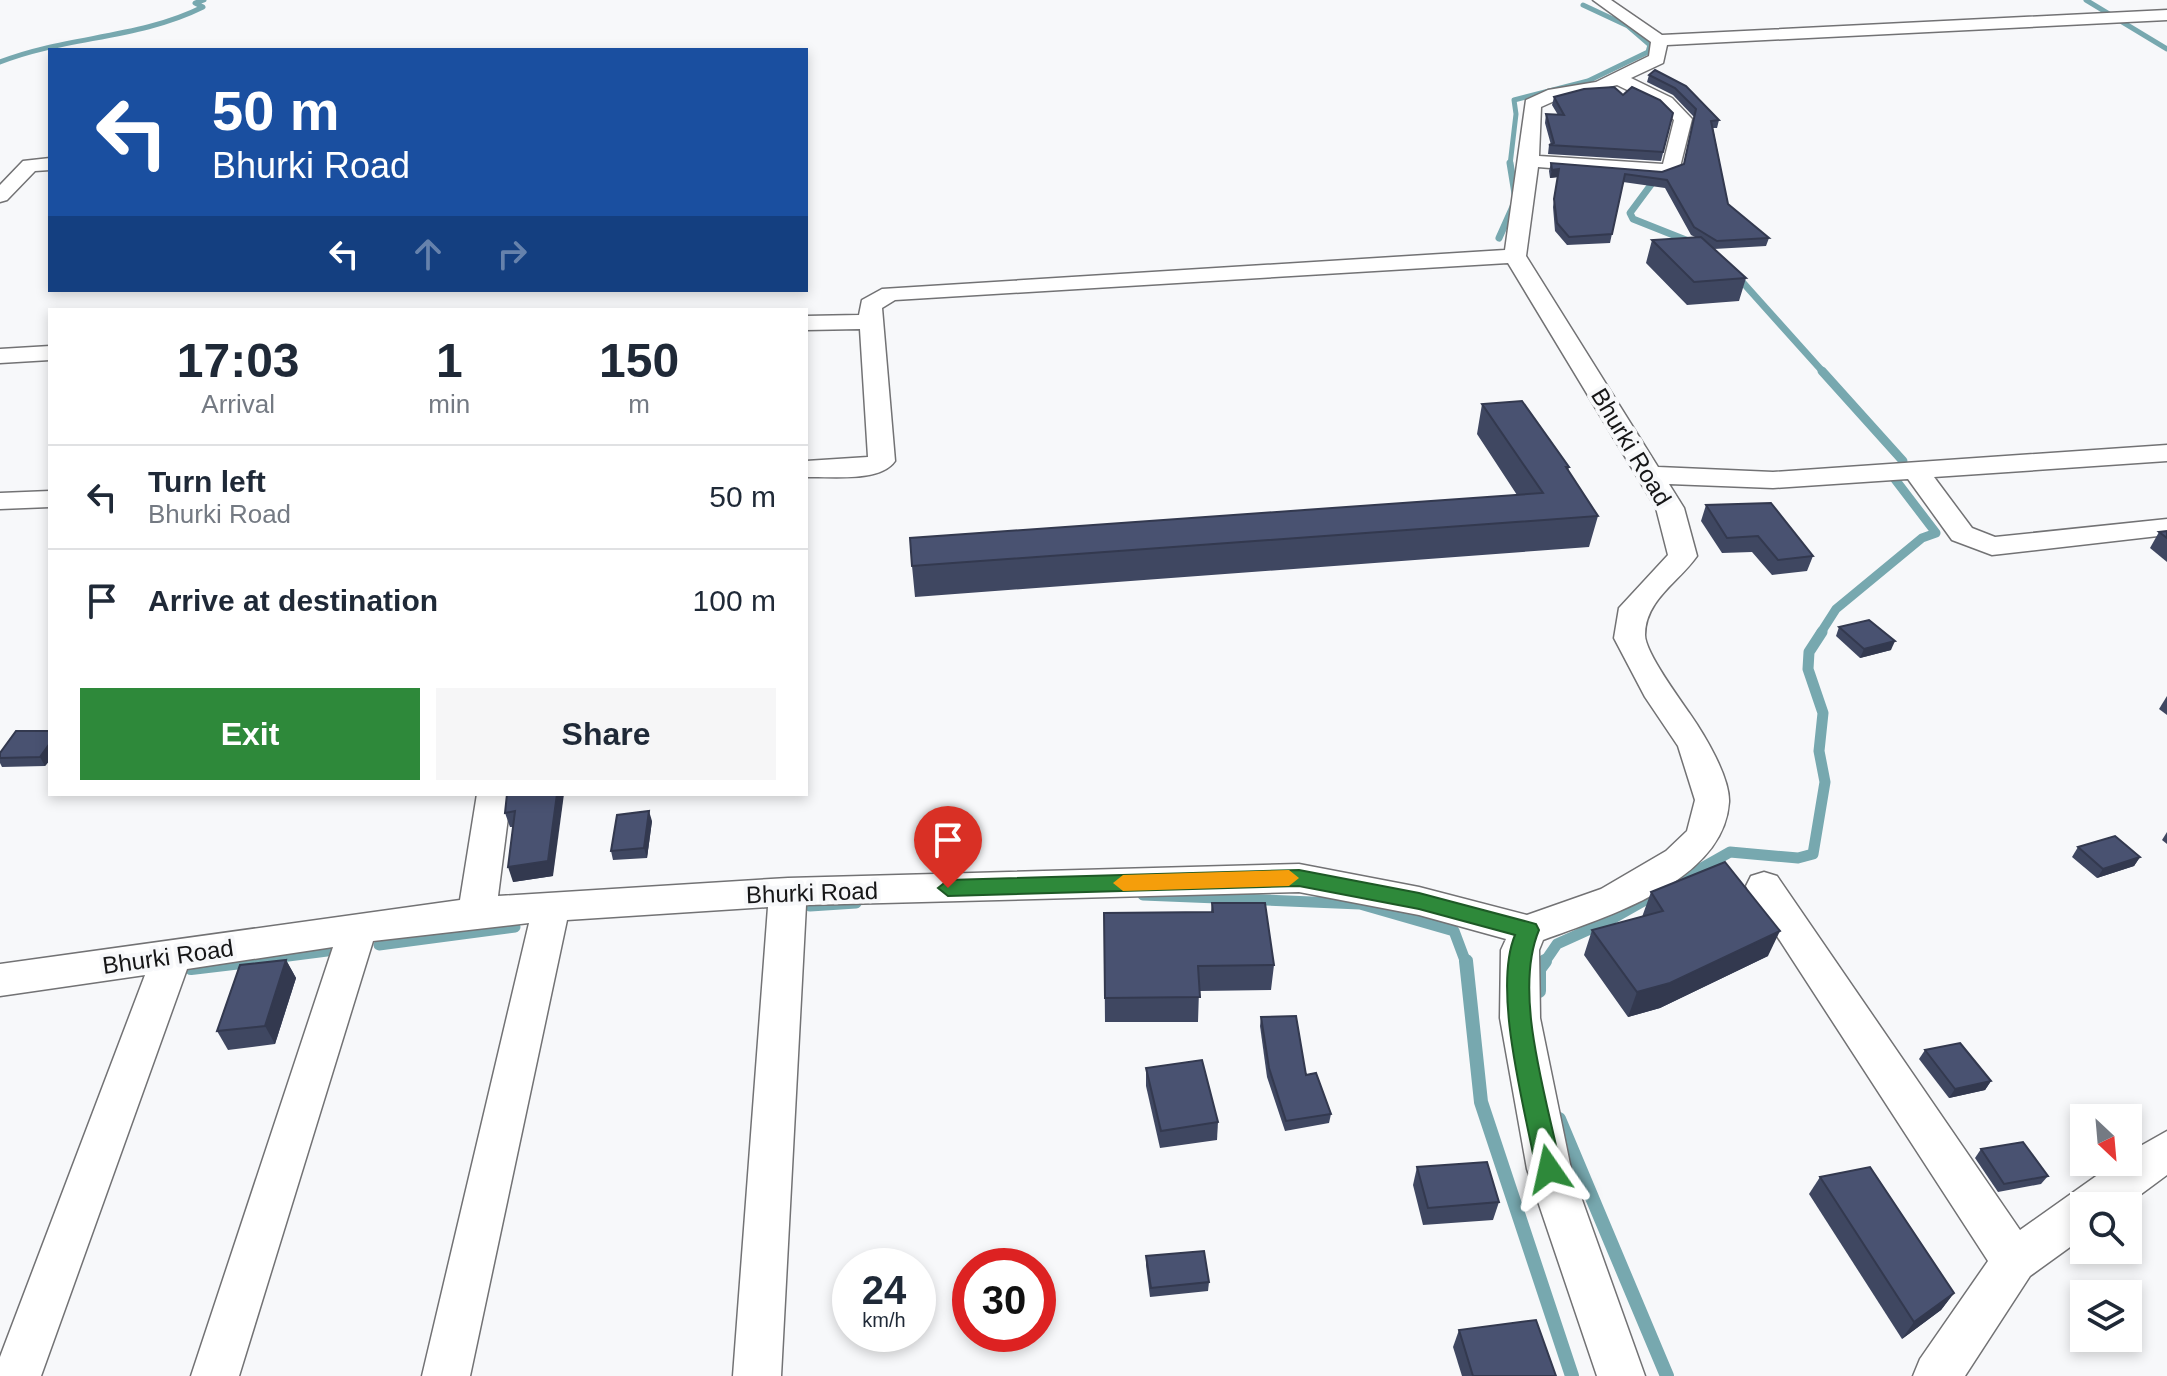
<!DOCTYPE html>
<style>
body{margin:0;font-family:Arial,sans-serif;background:#f6f6f7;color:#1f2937;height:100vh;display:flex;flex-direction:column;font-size:30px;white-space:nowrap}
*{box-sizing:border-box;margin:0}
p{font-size:26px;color:#747a83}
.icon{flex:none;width:44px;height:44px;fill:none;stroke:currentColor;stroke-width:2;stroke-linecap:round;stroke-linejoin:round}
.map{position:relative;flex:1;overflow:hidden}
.sheet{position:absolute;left:48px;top:308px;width:760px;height:488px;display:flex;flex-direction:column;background:#fff;border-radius:0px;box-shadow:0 4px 12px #0003}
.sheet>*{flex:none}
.banner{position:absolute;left:48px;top:48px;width:760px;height:244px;border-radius:0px;box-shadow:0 4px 12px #0003;background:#1a4fa0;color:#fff;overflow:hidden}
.needle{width:52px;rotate:154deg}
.buttons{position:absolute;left:2070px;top:1104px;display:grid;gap:16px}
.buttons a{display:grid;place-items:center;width:72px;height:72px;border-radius:0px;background:#fff;box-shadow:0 4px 12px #0003;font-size:40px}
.speed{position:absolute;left:832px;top:1248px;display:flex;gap:16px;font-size:40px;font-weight:700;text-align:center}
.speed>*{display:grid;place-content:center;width:104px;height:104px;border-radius:50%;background:#fff;box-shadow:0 4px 12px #0003;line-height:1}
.speed small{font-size:20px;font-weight:400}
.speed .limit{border:12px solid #d22;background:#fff;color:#111}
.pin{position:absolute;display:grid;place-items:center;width:68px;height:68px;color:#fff;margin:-82px -34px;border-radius:50% 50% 50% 0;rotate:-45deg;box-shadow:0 0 8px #0007}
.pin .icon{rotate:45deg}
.me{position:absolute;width:88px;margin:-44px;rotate:349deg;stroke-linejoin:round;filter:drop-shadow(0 0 6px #0008)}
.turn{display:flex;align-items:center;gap:28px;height:168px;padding:0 32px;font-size:36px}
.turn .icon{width:104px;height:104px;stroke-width:2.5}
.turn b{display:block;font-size:56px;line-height:68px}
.lanes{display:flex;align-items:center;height:76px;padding:0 32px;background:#0003;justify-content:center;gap:40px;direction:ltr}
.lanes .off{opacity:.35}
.eta{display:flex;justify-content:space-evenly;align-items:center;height:136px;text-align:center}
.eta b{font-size:48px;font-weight:600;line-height:56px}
.action{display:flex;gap:16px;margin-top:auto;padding:16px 32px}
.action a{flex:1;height:92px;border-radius:0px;background:#2e893a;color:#fff;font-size:32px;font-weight:600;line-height:92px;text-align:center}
.action a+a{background:#f6f6f7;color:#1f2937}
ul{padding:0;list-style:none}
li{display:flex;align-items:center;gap:24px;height:104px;padding:0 32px;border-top:2px solid #e0e1e3}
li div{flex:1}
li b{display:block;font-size:30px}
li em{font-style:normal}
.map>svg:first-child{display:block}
</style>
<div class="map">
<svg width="2167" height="1376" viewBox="0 0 2167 1376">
<rect width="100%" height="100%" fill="#f7f8fa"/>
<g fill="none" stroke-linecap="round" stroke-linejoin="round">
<!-- stream-far4 -->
<g stroke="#77a8af" stroke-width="5">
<polyline points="2086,0 2167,49"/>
<path d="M0 62C66 36 139 39 203 7L195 3 204 0"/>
<polyline points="1510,165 1516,114 1514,100 1588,81 1648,52 1650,45 1628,26 1583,5"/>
</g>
<!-- stream-far3 -->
<g stroke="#77a8af" stroke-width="7">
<polyline points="1653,182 1630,213 1633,219 1696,244"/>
<polyline points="1499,238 1516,200 1510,163"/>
<polyline points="1737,276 1824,373"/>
</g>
<!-- stream-far2 -->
<g stroke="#77a8af" stroke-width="9">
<polyline points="1822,371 1903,461"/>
<polyline points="1820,634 1836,609 1922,538 1936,533 1894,478"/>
</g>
<!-- stream-far1 -->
<g stroke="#77a8af" stroke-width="11">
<polyline points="1143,895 1360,904 1454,931 1466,963"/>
<polyline points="810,906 856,903"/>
<polyline points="379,945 515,927"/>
<polyline points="234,963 327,951"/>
<polyline points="1544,963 1557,944 1610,920 1730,852 1798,858 1813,854 1825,782 1819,751 1823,713 1808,669 1809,652 1822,632"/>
</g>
<!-- stream -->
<g stroke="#77a8af" stroke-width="14">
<polyline points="1466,961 1481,1102 1572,1376"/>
<polyline points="191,968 250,961"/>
<polyline points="1539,991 1539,969 1545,961"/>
<polyline points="1559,1119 1667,1376"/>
</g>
<!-- street casing -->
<g stroke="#727274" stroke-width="3">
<g id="street">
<path d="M1593 0H1611L1662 35 2167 10V20L1667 45 1663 63 1631 78 1672 98 1692 119 1679 171 1660 177 1538 167 1526 256 1658 467 1773 472 2167 445V461L1934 477 1972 528 1995 537 2167 519V535L1992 555 1952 540 1908 479 1773 488 1669 484 1684 508 1697 556C1679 582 1645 600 1645 635 1645 652 1679 698 1690 714 1704 734 1730 777 1729 802 1724 882 1605 917 1543 940L1539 950 1540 1018 1571 1169 1645 1376H1597L1527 1169 1500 1018 1501 950 1506 939 1419 915 1299 892 806 905 781 1376H733L768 907 567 920 470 1376H422L529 923 373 941 239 1376H191L333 947 187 969 41 1376H0V1357L145 975 0 996V964L460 900 477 794H511L498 896 788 878 1299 864 1419 887 1527 915 1601 889 1666 851 1687 831 1695 800 1678 746 1645 697 1614 638 1619 608 1668 555 1656 508 1508 263 895 300 882 308 895 461C880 483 830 476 806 477V461L868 457 860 329 806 330V316L859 315 862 300 882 289 1505 250 1526 100 1548 90 1596 82 1649 56 1651 42ZM1617 85 1660 106 1674 120 1663 164 1539 156 1541 107 1559 99Z"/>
<polygon points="50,158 50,170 35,171 7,200 0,202 0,185 23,161"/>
<polygon points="50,346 50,360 0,363 0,349"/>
<polygon points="50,491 50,507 0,509 0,493"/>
<polygon points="1764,872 1777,876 2020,1230 2116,1162 2128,1162 2128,1153 2167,1131 2167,1175 2125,1206 2084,1206 2084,1237 2030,1276 1965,1376 1913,1376 1920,1359 1988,1261 1751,896 1746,886 1751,876"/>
</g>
</g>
<!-- street -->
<use href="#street" fill="#fff" fill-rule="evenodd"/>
</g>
<!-- wall -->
<g fill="#3f4761">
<polygon points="1655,70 1719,120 1717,128 1713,128 1728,204 1769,238 1766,246 1714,249 1746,278 1739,301 1687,305 1646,263 1652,240 1695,237 1691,235 1665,188 1623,182 1610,243 1567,245 1555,231 1553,207 1558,177 1550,178 1549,171 1551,163 1662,172 1684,164 1694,117 1673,95 1647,82 1649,75"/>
<polygon points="1623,95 1673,113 1661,161 1548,154 1549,145 1551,145 1545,123 1546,114 1558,115 1552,105 1554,97"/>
<polygon points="1482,404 1569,467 1568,471 1598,516 1589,547 915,597 912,566 1517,495 1477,434"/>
<polygon points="1706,505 1813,556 1807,571 1772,575 1752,552 1722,553 1701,521"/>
<polygon points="2167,531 2167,562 2150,548 2159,532"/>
<polygon points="1839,627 1891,650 1860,658 1836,636"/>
<polygon points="2167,696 2167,715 2159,709"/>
<polygon points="50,731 50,760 45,766 2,767 0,763 0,753"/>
<polygon points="507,794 553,876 513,882 513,827 510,827 505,813"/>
<polygon points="652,821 647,858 613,860 611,851"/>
<polygon points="2167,832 2167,844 2162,840"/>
<polygon points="2078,847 2140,857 2134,866 2097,878 2072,857"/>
<polygon points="1651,892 1768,956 1660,1008 1628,1017 1584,955 1592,930 1642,917"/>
<polygon points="1212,903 1274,965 1271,990 1199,991 1198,1022 1105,1022 1104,913 1211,912"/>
<polygon points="286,960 296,978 275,1044 228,1050 217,1031"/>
<polygon points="1261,1017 1306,1075 1331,1114 1329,1123 1285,1131 1267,1077 1260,1026"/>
<polygon points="1925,1050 1991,1081 1985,1090 1949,1098 1919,1059"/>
<polygon points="1146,1068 1218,1122 1217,1140 1160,1148 1146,1086"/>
<polygon points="1981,1149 2048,1176 2041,1184 1998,1192 1975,1158"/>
<polygon points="1417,1167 1499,1202 1493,1220 1423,1225 1413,1185"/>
<polygon points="1820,1177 1954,1293 1941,1310 1902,1339 1809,1194"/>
<polygon points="1146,1256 1209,1282 1208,1291 1150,1297 1146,1265"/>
<polygon points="1459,1330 1556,1376 1462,1376 1453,1347"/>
</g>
<!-- shaded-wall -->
<g fill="#33394f">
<polygon points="1559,169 1558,177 1550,178 1552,170"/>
<polygon points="1895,641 1891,650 1860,658 1864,649"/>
<polygon points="50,743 50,760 45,766 40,757"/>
<polygon points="557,794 564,794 553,876 513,882 508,867"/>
<polygon points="649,811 652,821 647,858 644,848"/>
<polygon points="2140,857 2134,866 2097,878 2103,869"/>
<polygon points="1780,931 1768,956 1660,1008 1628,1017 1637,992"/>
<polygon points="286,960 296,978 275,1044 265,1026"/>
<polygon points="1991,1081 1985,1090 1949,1098 1955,1089"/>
<polygon points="1954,1293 1941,1310 1902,1339 1914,1322"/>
</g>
<!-- building -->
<g fill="#495271" stroke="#33394f" stroke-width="2">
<polygon points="1655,70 1686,86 1719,120 1711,121 1728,204 1769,238 1717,241 1694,227 1667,180 1625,174 1612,234 1569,237 1557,223 1554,199 1559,169 1552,170 1551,163 1662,172 1684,164 1696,109 1675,88 1649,75"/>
<polygon points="1614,87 1623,95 1632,87 1660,100 1673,113 1663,152 1549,145 1554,143 1546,114 1564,115 1554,97 1584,89"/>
<polygon points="1701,237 1746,278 1694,282 1652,240"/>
<polygon points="1522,401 1569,467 1566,467 1598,516 912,566 910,538 1543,493 1482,404"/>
<polygon points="1771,503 1813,556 1778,560 1758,536 1727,538 1706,505"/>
<polygon points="2167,531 2167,538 2159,532"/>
<polygon points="1869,620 1895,641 1864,649 1839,627"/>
<polygon points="16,731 50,731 50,743 40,757 0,758 0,753"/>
<polygon points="507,794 557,794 548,861 508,867 515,811 505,813"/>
<polygon points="649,811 644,848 611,851 617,815"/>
<polygon points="2115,836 2140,857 2103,869 2078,847"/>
<polygon points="1725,862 1780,931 1670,983 1637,992 1592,930 1663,911 1651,892"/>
<polygon points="1212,903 1265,903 1274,965 1198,966 1200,997 1105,998 1104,913 1213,912"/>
<polygon points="286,960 265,1026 217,1031 240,965"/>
<polygon points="1296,1016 1306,1075 1316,1073 1331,1114 1286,1121 1269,1068 1261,1017"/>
<polygon points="1960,1043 1991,1081 1955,1089 1925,1050"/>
<polygon points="1202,1060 1218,1122 1161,1131 1146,1068"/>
<polygon points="2023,1142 2048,1176 2004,1184 1981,1149"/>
<polygon points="1487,1162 1499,1202 1428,1208 1417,1167"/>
<polygon points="1870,1167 1954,1293 1914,1322 1820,1177"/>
<polygon points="1204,1251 1209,1282 1151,1288 1146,1256"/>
<polygon points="1536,1320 1556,1376 1473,1376 1459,1330"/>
</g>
<!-- route -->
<path fill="#2e893a" stroke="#1e5926" stroke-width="2" d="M1299 870 1419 893 1536 924 1539 930C1512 994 1548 1101 1561 1169L1557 1176 1549 1180 1540 1176 1536 1169C1525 1109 1492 990 1515 935L1419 909 1299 886 948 896 938 888 948 880Z"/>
<!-- slow -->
<polygon fill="#f59e0b" points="1289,870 1299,878 1289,886 1123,891 1113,883 1123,875"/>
<g text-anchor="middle" stroke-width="8" stroke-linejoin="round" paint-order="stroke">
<!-- street labels -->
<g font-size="24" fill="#161617" stroke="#f7f8fa">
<text transform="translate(1631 447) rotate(59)" y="8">Bhurki Road</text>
<text transform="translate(812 893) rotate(-2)" y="8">Bhurki Road</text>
<text transform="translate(168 957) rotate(-8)" y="8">Bhurki Road</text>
</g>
</g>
</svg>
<div class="buttons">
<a><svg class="needle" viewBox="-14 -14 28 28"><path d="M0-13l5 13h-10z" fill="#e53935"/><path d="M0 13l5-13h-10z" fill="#747a83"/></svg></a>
<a><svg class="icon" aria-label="search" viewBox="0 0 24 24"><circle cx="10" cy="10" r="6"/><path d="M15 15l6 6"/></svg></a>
<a><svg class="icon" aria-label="layers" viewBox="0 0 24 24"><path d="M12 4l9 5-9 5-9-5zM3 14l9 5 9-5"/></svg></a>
</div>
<div class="speed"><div>24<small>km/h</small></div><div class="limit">30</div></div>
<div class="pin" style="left:948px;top:888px;background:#d93025"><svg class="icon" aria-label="arrive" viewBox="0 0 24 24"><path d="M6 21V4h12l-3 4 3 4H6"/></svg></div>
<svg class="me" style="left:1549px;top:1169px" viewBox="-20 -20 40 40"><path d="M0-17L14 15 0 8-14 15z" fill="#2e893a" stroke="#fff" stroke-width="4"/></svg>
<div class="banner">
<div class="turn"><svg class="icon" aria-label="left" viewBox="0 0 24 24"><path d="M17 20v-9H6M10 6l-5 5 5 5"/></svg><div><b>50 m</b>Bhurki Road</div></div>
<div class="lanes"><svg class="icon" aria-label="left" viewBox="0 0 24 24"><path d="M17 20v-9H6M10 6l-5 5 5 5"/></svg><svg class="icon off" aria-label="ahead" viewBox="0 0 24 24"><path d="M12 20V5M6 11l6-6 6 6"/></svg><svg class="icon off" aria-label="right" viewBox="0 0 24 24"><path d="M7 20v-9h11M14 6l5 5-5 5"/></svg></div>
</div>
<section class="sheet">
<div class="eta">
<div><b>17:03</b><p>Arrival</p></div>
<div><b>1</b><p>min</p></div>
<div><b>150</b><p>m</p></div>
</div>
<ul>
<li><svg class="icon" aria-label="left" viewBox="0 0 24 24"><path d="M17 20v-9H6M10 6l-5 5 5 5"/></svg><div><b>Turn left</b><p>Bhurki Road</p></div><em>50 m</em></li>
<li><svg class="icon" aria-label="arrive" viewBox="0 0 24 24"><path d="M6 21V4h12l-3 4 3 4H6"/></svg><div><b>Arrive at destination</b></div><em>100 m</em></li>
</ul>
<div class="action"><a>Exit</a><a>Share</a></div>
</section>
</div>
